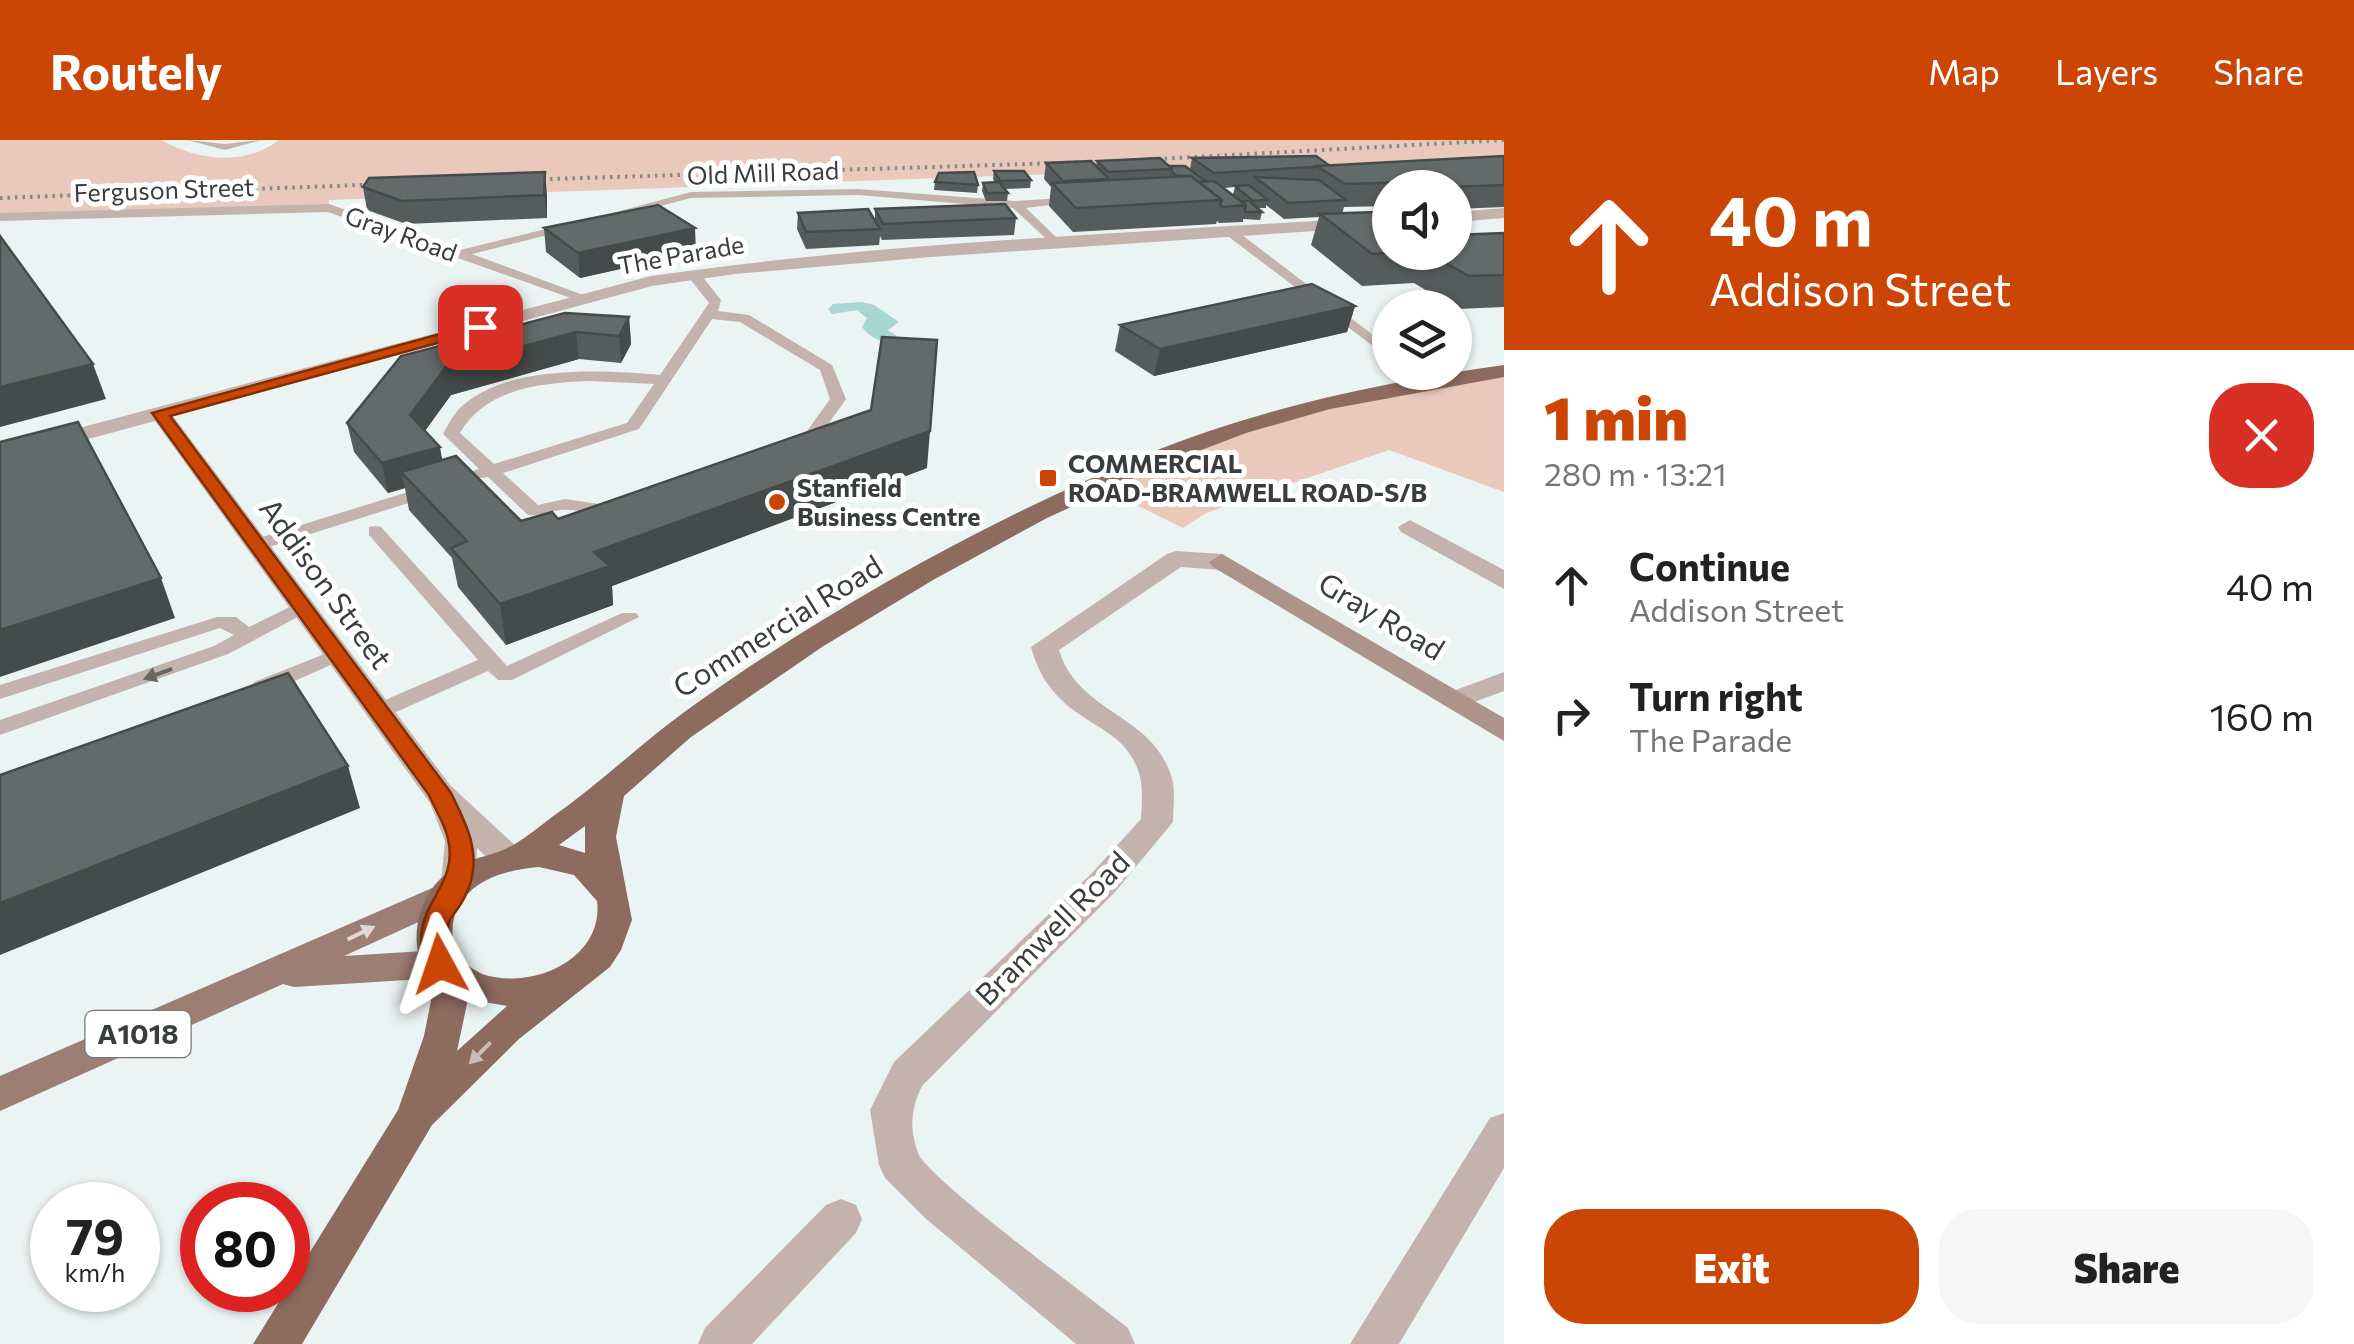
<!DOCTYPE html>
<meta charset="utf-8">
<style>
body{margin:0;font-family:Commissioner,sans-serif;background:#f6f6f6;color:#222;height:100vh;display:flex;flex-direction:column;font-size:38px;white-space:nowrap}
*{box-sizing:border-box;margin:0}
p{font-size:32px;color:#767676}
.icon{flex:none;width:55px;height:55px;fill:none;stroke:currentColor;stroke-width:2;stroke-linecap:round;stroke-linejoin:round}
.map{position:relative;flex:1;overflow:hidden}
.sheet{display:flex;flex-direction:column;background:#fff;width:850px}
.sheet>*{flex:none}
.top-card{background:#cb4604;color:#fff;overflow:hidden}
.tools{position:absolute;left:1372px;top:30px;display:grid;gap:20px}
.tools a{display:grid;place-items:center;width:100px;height:100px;border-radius:50%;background:#fff;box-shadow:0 2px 8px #0004;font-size:50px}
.speed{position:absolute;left:30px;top:1042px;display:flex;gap:20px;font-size:50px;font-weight:700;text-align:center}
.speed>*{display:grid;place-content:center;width:130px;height:130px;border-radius:50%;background:#fff;box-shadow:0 2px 8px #0004;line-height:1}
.speed small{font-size:25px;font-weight:400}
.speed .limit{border:15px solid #d22;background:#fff;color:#111}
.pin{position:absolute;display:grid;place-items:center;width:85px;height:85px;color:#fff;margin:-42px;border-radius:20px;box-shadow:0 5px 15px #0006}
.me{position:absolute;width:110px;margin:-55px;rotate:355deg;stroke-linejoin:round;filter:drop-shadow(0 0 8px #0008)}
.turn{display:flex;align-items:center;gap:35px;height:210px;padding:0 40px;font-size:45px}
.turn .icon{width:130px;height:130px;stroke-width:2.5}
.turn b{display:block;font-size:70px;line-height:85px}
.round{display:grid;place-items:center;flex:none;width:105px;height:105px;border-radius:40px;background:#f6f6f6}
.headline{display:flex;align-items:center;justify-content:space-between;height:170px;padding:0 40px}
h1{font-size:60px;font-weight:800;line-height:75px;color:#cb4604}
.action{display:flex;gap:20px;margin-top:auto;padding:20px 40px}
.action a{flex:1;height:115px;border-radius:40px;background:#cb4604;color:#fff;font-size:40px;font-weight:800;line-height:115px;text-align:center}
.action a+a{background:#f6f6f6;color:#222}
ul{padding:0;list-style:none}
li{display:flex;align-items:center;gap:30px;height:130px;padding:0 40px}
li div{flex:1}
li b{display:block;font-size:38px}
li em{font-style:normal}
header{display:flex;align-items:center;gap:60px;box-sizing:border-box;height:140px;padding:0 50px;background:#cb4604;color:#fff}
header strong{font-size:48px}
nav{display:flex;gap:55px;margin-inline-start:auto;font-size:35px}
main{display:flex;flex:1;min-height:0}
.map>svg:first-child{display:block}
</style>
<header>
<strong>Routely</strong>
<nav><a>Map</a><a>Layers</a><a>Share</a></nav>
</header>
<main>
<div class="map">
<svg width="1504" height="1204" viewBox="0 0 1504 1204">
<rect width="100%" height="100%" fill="#eaf4f3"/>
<!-- green -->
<g fill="#eac8bc">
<path d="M0 0H161C197 20 244 27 279 0H1504V18L329 60V68L0 77Z"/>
<polygon points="1504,231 1504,352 1389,310 1206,373 1183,388 1098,346 1258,282"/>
</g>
<!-- water -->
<path fill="#a8d6d1" d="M862 162 874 165 899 182 888 190 907 203C892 206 870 200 862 187L867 178 857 170 832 174 828 169 833 164Z"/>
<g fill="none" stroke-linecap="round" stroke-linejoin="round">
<!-- lane -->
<g fill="#c4b3ad" fill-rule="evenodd">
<polygon points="187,0 225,4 261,0 225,10"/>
<polygon points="858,49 1016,61 1076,57 1082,61 1026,68 1059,100 1059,106 1055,107 1013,68 858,55 691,58 607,80 601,76 691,52"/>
<polygon points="329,64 460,110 575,82 575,88 472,114 594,159 582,162 328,72 0,81 0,73"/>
<polygon points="1225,88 1233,88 1390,208 1390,219 1225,94"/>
<path d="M688 131H698L721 160 718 171 749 175 832 225 846 259 814 304 795 312 787 307 802 298 830 259 820 230 740 182 712 179 639 289 503 333 538 365 565 359 620 367V375C599 380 582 368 561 370 549 371 540 376 528 375L488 337 472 339V331L479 329 443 294C448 285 453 275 460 268 506 224 602 230 660 235L709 163 686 134ZM589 241 654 244 627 283 494 324 460 293C486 248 541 243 589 241Z"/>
<polygon points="1405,232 1422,232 1432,241 1419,244"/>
<polygon points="434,344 440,345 440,353 263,409 256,411 247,405 249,401"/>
<polygon points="375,386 381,387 507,526 622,473 636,473 639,477 512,540 498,540 488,531 387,576 371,576 368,571 371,566 478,520 369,395 369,387"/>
<polygon points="302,461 312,467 309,471 228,514 0,595 0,580 214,506 234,495 220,488 0,559 0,545 217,477 236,477 249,487"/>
<polygon points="337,509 347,515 344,519 270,552 254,552 251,547 254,542"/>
</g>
<!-- street -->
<g fill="#c4b3ad" fill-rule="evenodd">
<polygon points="1504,68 1504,78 1455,82 1455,72"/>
<path d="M1390 76V86L931 117 735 134 652 146 173 276 450 645 520 710 525 718 520 726C499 733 491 721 477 708L475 743 470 752 458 755 446 752 441 743 445 701 430 663 155 281 0 323V309L651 136C895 101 1144 93 1390 76Z"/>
<polygon points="1410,380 1504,430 1504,449 1401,392 1398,387"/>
<path d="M1176 411 1222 414 1235 422 1222 430 1181 427 1059 510C1078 575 1158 574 1173 643 1175 655 1173 669 1173 682L1115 752 922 946C911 968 909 988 918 1013 928 1039 1095 1161 1128 1188L1135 1204H1076L925 1078 885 1038 879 1025 870 970 894 922 1091 734 1141 679C1142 660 1144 643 1136 625 1116 577 1052 585 1031 507L1167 414Z"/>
<polygon points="1504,532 1504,551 1455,569 1445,566 1441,560 1445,554"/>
<polygon points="1504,973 1504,1028 1399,1204 1350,1204 1490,978"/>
<polygon points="841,1059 856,1065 862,1079 856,1093 752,1204 698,1204 705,1188 826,1065"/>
</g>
<!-- secondary -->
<polygon fill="#ad948b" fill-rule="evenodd" points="1222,414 1504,578 1504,601 1213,427 1209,422"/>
<!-- primary -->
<polygon fill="#9c7e74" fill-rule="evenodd" points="446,742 458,746 463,755 458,764 344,816 440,810 453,814 458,824 453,834 440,838 294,847 283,844 0,971 0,936"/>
<!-- highway -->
<path fill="#8d6b5f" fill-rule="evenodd" d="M1504 225V237L1330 269 1246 293 1162 325 1047 378 933 440 822 507 691 597 624 656 616 697 632 780 621 810 610 827 519 899 432 985 302 1204H253L398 970 424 896 435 840C408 819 414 775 431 750 457 714 484 722 515 704 528 696 540 686 552 677 598 645 638 606 683 573 822 472 986 381 1145 315 1260 268 1382 242 1504 225ZM585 686V713L559 705ZM539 727 574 735 597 761C604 819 532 851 482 834 473 830 464 822 456 816 439 756 486 731 539 727ZM468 859 507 866 457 911Z"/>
<!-- rail -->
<g stroke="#838a89" stroke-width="4" stroke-dasharray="2.5 5" stroke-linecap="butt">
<polyline points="520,40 1122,21 1504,0"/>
<polyline points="0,58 390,44"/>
</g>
</g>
<!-- wall -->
<g fill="#555c5b" fill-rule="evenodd">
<path d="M1504 16V67L1455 69V48H1390V66L1344 67 1342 74 1390 112H1455L1504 93V167L1457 169 1414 143 1362 146 1311 105 1319 77 1284 79 1266 65V68H1258L1262 72 1260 80 1243 79V82L1219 83 1217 81 1216 84 1073 92 1049 66 1051 47 1044 39 1046 23 1096 26 1097 21 1190 29 1192 18 1330 26ZM1235 47 1233 54 1242 61 1224 48Z"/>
<polygon points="994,31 1031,40 1030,48 1004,49 1008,53 1007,61 986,61 982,51 983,43 995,43 993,39"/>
<polygon points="935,42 978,45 977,53 934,50"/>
<polygon points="363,47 547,55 547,78 406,84 367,70"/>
<polygon points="875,69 1016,78 1014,95 882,100 880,96 879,105 806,109 797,89 798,73 875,79"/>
<polygon points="544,88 696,112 580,138 546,112"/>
<polygon points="1355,166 1347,192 1154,236 1115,211 1120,185"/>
<polygon points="629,177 631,204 621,223 579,219 451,255 425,291 443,320 521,381 558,379 927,328 612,446 613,465 506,505 458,447 452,418 409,370 405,348 388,353 354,312 347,283 401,216"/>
</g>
<!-- shaded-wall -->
<g fill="#454b4a">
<polygon points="545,32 547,55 547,78 544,55"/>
<polygon points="695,88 696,112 580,138 578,113"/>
<polygon points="1355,166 1347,192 1154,236 1160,209"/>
<polygon points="629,177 631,204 621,223 619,196"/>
<polygon points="576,192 579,219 451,255 415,304 410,275 446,227"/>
<polygon points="93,224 106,259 0,287 0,247"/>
<polygon points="930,291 927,328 612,446 613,465 506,505 500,464 594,412"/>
<polygon points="440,307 445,336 401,332 405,348 388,353 382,323"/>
<polygon points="161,438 175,478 0,537 0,490"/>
<polygon points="348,626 360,668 0,815 0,763"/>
</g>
<!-- building -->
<g fill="#636b6a" stroke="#454b4a" stroke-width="2.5">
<polygon points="1316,16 1330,26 1214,33 1192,18"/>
<polygon points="1504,16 1504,45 1450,47 1441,41 1345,44 1317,26"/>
<polygon points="1160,18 1172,29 1108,32 1097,21"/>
<polygon points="1091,21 1109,39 1063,41 1046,23"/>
<polygon points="1170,26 1185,26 1205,41 1199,42 1191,36 1177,36 1172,32 1172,29"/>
<polygon points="994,31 1024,31 1031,40 1000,41"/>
<polygon points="545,32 544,55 402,61 363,47 369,38"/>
<polygon points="974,32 978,45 935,42 939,33"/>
<polygon points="1191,36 1222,60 1076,68 1052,43"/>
<polygon points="1255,37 1319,40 1346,60 1288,63"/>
<polygon points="1214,41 1246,65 1223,67 1220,65 1222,60 1199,42"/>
<polygon points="999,42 1008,53 987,53 983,43"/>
<polygon points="1249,45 1268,60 1253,61 1235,46"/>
<polygon points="1241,61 1249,61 1262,72 1246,72 1245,71 1246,65"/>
<polygon points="1005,64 1016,78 883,84 875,69"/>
<polygon points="658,65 695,88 578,113 544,88"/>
<polygon points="868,69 880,89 806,92 798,73"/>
<polygon points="1377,72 1390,81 1390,112 1400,112 1372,114 1320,74"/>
<polygon points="1504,93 1504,135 1469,136 1427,112 1455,112 1455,95"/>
<polygon points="0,96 93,224 0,247"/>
<polygon points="1312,144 1355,166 1160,209 1120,185"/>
<polygon points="565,173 629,177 619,196 576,192 446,227 410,275 440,307 382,323 347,283 401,216"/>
<polygon points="882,197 937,200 930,291 594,412 610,426 500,464 451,408 467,401 401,332 456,316 521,381 552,372 558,379 871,270"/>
<polygon points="78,282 161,438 0,490 0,302"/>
<polygon points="288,533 348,626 0,763 0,635"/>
</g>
<!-- one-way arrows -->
<defs><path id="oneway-solid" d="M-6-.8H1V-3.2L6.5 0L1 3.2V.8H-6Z" transform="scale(2.5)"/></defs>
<use fill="#6a6664" href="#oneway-solid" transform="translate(158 534) rotate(160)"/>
<use fill="#e1d8d5" href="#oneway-solid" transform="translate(361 793) rotate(-26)"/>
<use fill="#ccbcb7" href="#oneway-solid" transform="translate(480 913) rotate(135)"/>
<!-- route -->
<path fill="#cb4604" stroke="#842e03" stroke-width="2.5" d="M480 183 485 184V190L170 276 451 653C465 682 481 710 470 744 457 785 437 768 454 824L450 832 440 835 431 832C398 769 461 754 448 699 445 684 435 669 429 655L152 273Z"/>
<!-- markers -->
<g fill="#cb4604" stroke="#fff" stroke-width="4">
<rect x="1038" y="328" width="20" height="20" rx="5"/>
<circle cx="777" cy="362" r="10"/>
</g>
<g text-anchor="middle" stroke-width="10" stroke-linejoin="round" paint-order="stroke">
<!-- far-street labels -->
<g font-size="25" fill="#393d3d" stroke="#fff">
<text transform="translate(763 33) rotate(-2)" y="9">Old Mill Road</text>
<text transform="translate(164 50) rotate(-2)" y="9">Ferguson Street</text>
<text transform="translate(401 94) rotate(20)" y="9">Gray Road</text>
<text transform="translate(681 115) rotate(-10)" y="9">The Parade</text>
</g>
<!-- far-poi labels -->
<g font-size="25" font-weight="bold" fill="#393d3d" stroke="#fff" text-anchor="start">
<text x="1068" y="333">COMMERCIAL<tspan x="1068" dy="29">ROAD-BRAMWELL ROAD-S/B</tspan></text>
<text x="797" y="357">Stanfield<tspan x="797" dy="29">Business Centre</tspan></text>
</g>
<!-- shield labels -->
<rect fill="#fff" stroke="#747777" stroke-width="2.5" x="85.5" y="871" width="105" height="46" rx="8"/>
<g font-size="28" font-weight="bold" fill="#393d3d">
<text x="138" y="904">A1018</text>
</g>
<!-- street labels -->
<g font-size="30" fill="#393d3d" stroke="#fff">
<text transform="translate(325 444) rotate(54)" y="10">Addison Street</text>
<text transform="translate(1381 477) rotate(31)" y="10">Gray Road</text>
<text transform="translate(778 487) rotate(-32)" y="10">Commercial Road</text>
<text transform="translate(1053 789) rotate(-45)" y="10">Bramwell Road</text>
</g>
</g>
</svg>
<div class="tools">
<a><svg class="icon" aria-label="sound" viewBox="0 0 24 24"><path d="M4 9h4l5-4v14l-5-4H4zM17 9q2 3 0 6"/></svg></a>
<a><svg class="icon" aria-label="layers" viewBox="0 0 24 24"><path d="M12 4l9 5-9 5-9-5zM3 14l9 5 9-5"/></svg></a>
</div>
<div class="speed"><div>79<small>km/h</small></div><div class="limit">80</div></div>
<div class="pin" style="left:480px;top:187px;background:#d93025"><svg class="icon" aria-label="arrive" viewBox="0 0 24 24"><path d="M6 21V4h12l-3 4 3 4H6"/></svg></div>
<svg class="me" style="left:440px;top:824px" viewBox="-20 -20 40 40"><path d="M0-17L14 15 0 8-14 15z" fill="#cb4604" stroke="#fff" stroke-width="4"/></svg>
</div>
<section class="sheet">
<div class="top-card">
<div class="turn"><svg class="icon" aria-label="ahead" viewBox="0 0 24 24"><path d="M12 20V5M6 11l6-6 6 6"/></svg><div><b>40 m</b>Addison Street</div></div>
</div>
<div class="headline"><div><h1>1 min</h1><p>280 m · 13:21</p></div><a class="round" style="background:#d93025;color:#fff"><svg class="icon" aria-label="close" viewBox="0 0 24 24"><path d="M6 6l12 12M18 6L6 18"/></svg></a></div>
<ul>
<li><svg class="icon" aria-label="ahead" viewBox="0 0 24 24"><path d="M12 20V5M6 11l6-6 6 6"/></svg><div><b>Continue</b><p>Addison Street</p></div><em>40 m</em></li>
<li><svg class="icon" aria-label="right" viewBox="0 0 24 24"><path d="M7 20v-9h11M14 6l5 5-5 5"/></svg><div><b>Turn right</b><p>The Parade</p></div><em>160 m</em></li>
</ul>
<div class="action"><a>Exit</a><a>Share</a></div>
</section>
</main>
